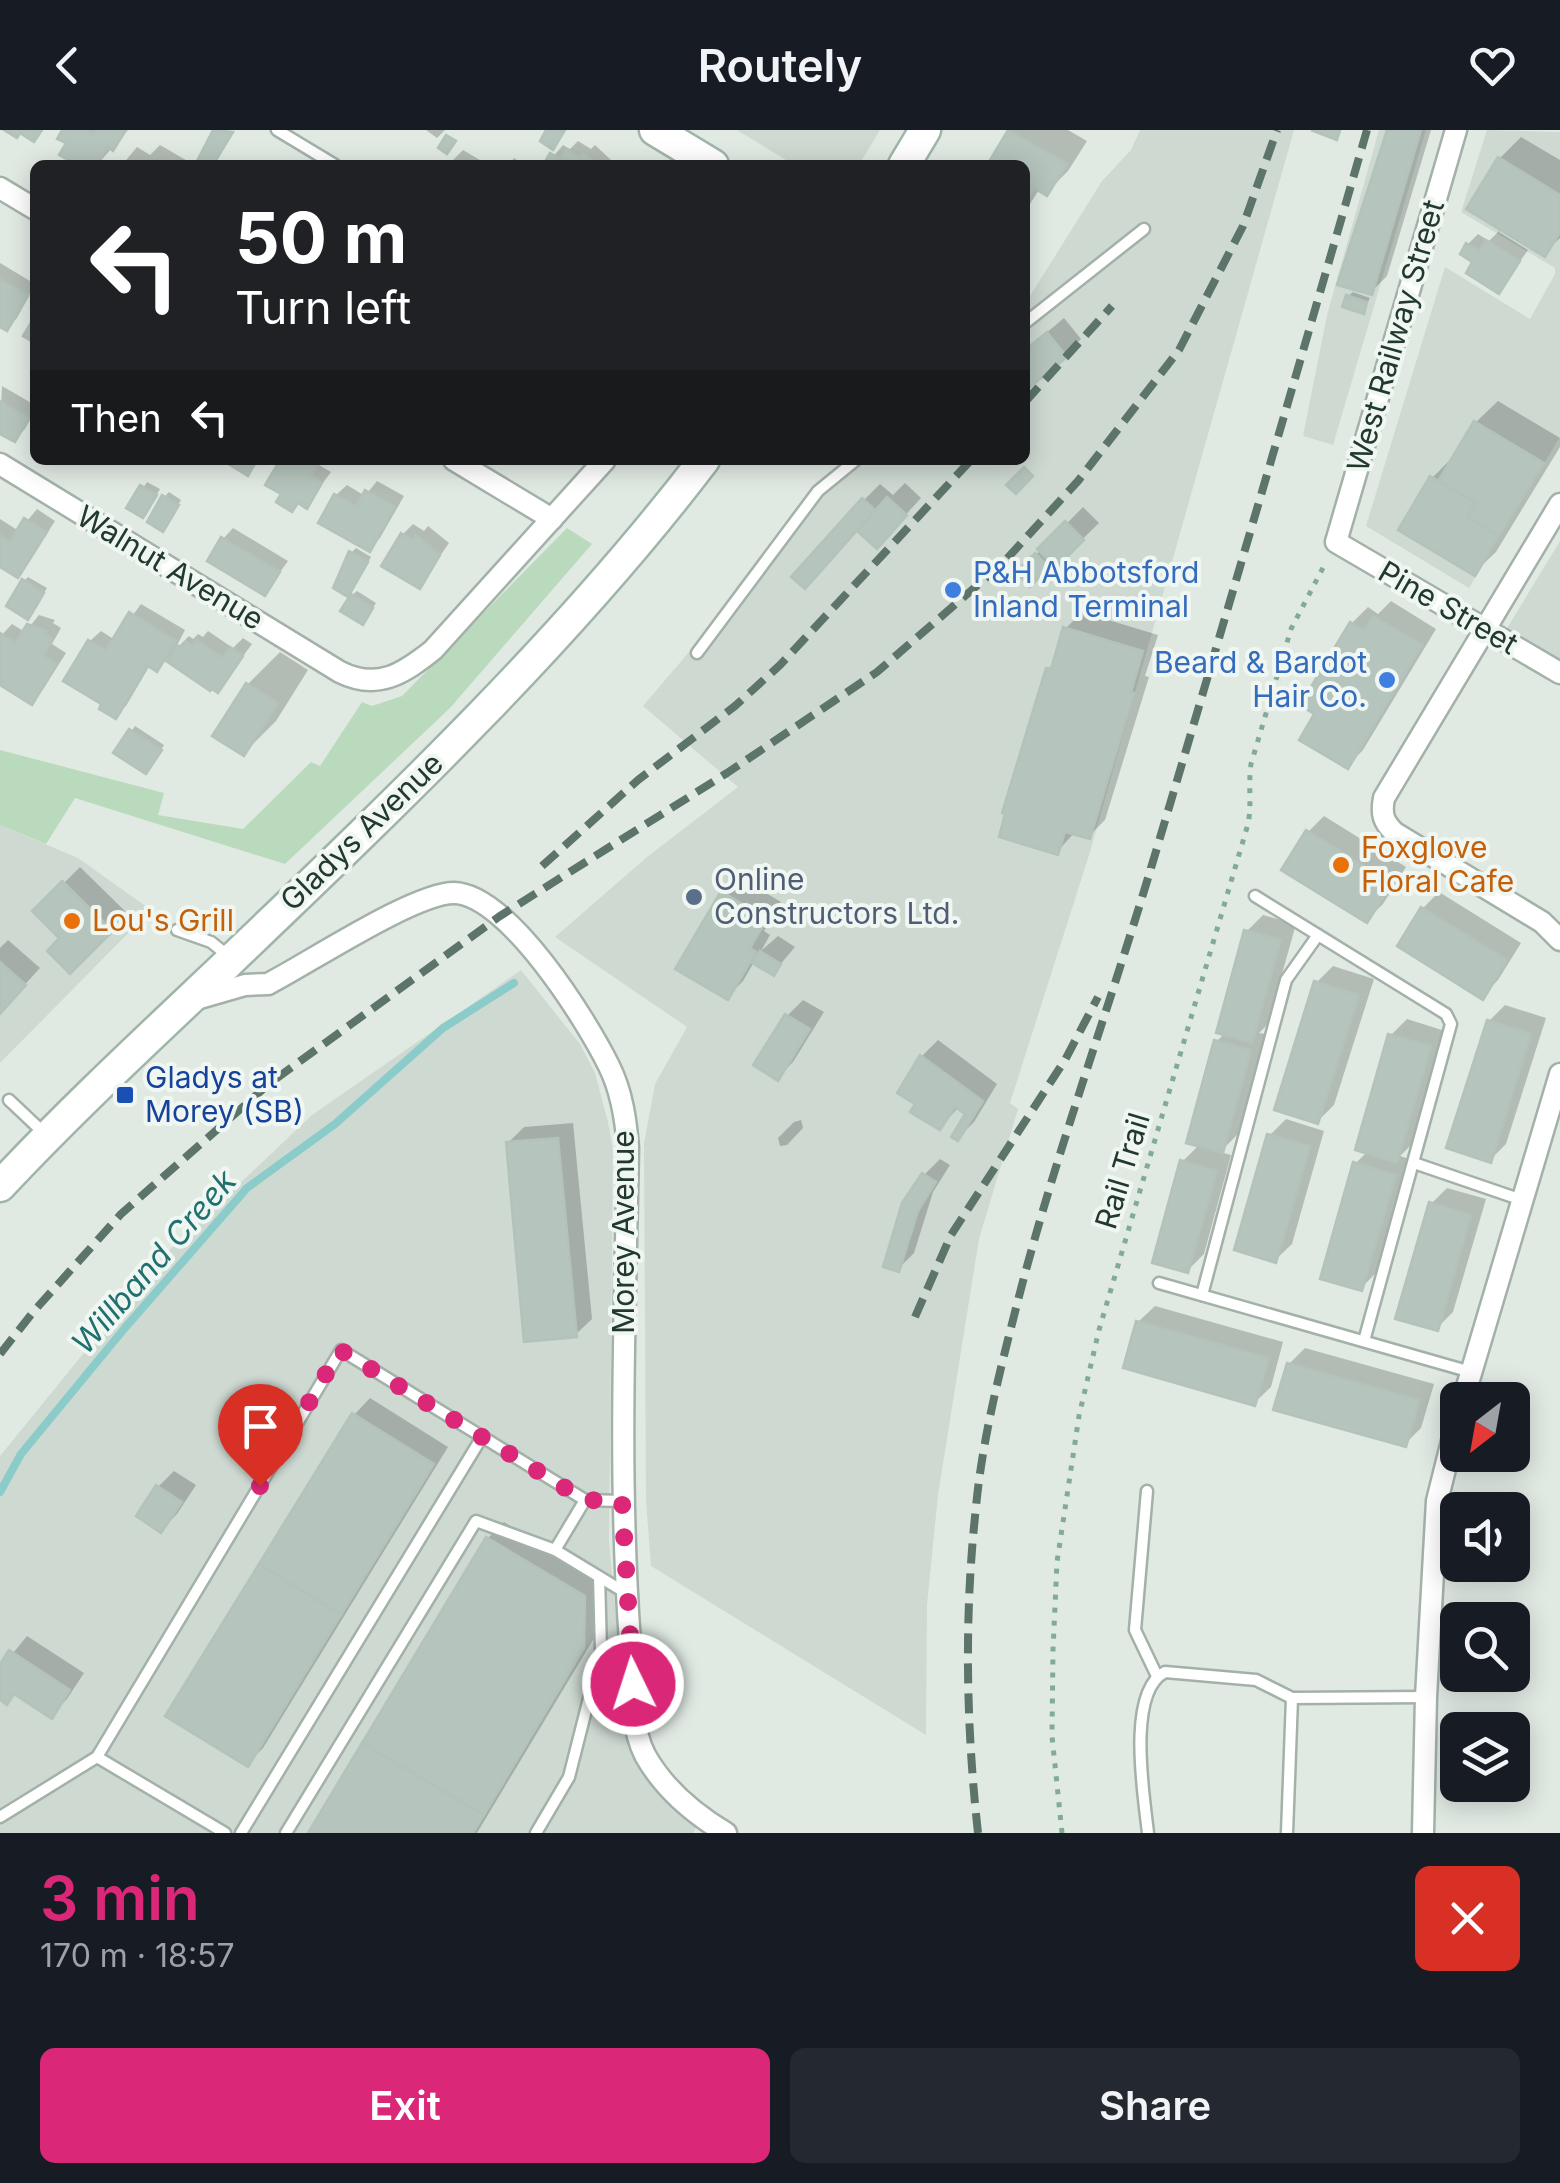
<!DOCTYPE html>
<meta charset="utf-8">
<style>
body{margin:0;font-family:Inter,sans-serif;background:#242831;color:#f1f3f6;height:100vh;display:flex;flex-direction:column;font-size:38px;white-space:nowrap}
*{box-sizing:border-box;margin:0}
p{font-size:32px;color:#9ea1a6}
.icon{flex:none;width:55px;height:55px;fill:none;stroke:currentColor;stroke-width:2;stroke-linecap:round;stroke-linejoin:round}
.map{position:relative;height:1703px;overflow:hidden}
.panel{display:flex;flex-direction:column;background:#171b24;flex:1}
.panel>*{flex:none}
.hud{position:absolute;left:30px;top:30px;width:1000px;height:305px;border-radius:15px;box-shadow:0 5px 25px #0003;background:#202124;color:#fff;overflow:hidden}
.needle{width:65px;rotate:211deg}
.tools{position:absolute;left:1440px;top:1252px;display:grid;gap:20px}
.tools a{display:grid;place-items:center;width:90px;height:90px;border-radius:15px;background:#171b24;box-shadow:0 5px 25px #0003;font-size:50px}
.pin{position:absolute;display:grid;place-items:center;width:85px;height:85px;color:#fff;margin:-102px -42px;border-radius:50% 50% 50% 0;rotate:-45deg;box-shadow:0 0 10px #0007}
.pin .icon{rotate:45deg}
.me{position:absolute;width:110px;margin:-55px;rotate:356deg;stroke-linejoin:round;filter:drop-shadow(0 0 8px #0008)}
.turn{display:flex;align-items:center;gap:35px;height:210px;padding:0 40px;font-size:45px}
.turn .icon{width:130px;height:130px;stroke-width:2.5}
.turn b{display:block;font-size:70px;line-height:85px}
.then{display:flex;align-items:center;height:95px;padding:0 40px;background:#0003;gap:20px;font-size:38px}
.round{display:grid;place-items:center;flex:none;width:105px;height:105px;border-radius:15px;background:#242831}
.headline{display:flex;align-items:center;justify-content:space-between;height:170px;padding:0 40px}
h1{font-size:60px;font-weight:600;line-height:75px;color:#db2777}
.action{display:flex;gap:20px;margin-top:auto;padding:20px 40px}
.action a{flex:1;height:115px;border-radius:15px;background:#db2777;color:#fff;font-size:40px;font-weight:600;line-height:115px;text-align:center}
.action a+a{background:#242831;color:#f1f3f6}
header{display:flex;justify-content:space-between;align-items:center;height:130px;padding:0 40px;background:#171b24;font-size:45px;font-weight:600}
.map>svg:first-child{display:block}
</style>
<header><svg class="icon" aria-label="back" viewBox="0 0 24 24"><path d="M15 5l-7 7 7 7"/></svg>Routely<svg class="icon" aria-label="heart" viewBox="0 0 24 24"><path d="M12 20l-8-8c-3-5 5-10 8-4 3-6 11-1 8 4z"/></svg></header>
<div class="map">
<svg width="1560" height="1703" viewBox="0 0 1560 1703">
<rect width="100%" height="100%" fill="#e0eae3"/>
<!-- built -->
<g fill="#ced9d2">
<polygon points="737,0 880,0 859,35 794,35"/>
<polygon points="1140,0 1294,0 1090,722 1010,973 1018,979 979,1109 938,1365 927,1475 926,1605 651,1436 646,1371 644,1014 655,954 687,897 555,807 647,727 738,657 643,576 840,345 856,330 1025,330 1025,174 1102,51 1131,20"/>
<polygon points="1379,0 1426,0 1333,315 1303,306 1327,185"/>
<polygon points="1487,0 1560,2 1560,307 1469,458 1366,396 1445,137 1530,189 1555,144 1555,138 1461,82"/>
<polygon points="1560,411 1560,538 1503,505"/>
<polygon points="0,695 78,728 151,780 0,933"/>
<polygon points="521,840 580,914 595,943 608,992 613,1020 609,1412 625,1583 635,1627 660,1662 697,1696 693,1703 0,1703 0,1326 162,1127 312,985"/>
</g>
<!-- green -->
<polygon fill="#badabd" points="567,398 592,414 450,578 285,734 75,668 46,714 0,695 0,620 164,663 158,685 243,699 311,632 320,636 362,572 372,576 402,566"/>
<!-- shadow -->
<g fill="#0003">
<polygon points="65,0 128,0 97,35 76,35"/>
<polygon points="426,0 445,0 437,8"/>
<polygon points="1011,0 1068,0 1087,11 1068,41 1047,62 1040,58 1025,82 1025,35 990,35"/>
<polygon points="1389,0 1431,0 1387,146 1371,162"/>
<polygon points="1521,7 1560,30 1560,108 1544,123 1500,28"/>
<polygon points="578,11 591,19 595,15 611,30 608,35 546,35 563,15 570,19"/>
<polygon points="160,15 191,33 189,35 122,35 137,17 150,25"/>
<polygon points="463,20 485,33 448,35"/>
<polygon points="514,28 523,34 523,35 509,35"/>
<polygon points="1501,99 1499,102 1528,120 1499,161 1476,131 1468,114 1478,104 1489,111"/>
<polygon points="0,133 35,154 17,188 7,198 0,194"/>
<polygon points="1353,162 1370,168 1363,181 1348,166"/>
<polygon points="1064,188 1081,209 1065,225 1025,247 1025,221"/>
<polygon points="2,256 35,275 35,281 25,299 14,309 0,301"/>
<polygon points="1498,271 1560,308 1560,317 1496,422 1474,443 1432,348 1454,326 1476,292"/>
<polygon points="283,330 322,330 319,335 331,342 306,376 284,363"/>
<polygon points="377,351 404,366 380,408 369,419 336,365 347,355 365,366"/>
<polygon points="147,352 160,359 147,381 130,377"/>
<polygon points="905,353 921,368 877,416 857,398 864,370 880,354 893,365"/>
<polygon points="169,362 181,370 167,394 164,367"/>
<polygon points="1083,377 1099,393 1056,435 1052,431 1030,453 1019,442"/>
<polygon points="37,379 55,391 27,435 17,445 0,434 0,389 19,401"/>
<polygon points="413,394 424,401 428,396 449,413 419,456 403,404"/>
<polygon points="233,398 288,431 265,463 223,409"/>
<polygon points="356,418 371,427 352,459 351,423"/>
<polygon points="28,447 47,458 32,482 24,451"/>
<polygon points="357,461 376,473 367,487 352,465"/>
<polygon points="1391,471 1436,499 1363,620 1347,636 1318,583 1352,493 1368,477 1378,484"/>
<polygon points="141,474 185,500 174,521 189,506 193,509 198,504 203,507 208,501 233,518 243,508 252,514 218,560 210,558 167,529 157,539 150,535 126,576 115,586 105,573 67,550 90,511 101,501 115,510"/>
<polygon points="1082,482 1158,505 1145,546 1149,547 1105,690 1089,706 1075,702 1057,722 1048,539 1056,531 1066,498"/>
<polygon points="39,485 55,490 53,493 61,498 52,514 66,523 42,561 32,572 0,552 0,507 12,494 25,502"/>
<polygon points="280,522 308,540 276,591 244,623 216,605 248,554"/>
<polygon points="135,596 164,615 150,637 117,622"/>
<polygon points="1324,686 1406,737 1383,774 1367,790 1308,702"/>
<polygon points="80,737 127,783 70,840 63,808 36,781"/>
<polygon points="739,747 781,772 764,801 770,805 761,821 778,806 795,817 773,843 754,832 743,851 727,867 723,763"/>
<polygon points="1439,762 1521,813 1498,850 1482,866 1400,816 1423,778"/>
<polygon points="1263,785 1296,794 1268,894 1259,903 1266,904 1238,1004 1220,1022 1231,1025 1204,1124 1188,1140 1182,1032 1200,1014 1216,912 1225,903 1246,802"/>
<polygon points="8,810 40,838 0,882 0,818"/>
<polygon points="1333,836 1374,849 1334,975 1318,991 1317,852"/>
<polygon points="803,870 824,882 793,932 777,948 787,886"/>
<polygon points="1505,875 1546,888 1506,1014 1490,1030 1489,891"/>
<polygon points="1407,889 1445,901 1412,1014 1400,1026 1410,1029 1377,1142 1361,1158 1355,1034 1368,1021 1391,905"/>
<polygon points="938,910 997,954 974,992 958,1008 969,983 959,977 940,997 919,973 900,962 922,926"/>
<polygon points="1286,989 1324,1001 1292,1114 1275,1130 1270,1005"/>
<polygon points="801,990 803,998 787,1015 780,1016 778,1008 794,992"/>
<polygon points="573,993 592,1189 575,1205 508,1013 524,997"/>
<polygon points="940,1029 950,1035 933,1062 914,1123 898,1139 924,1045"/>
<polygon points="1447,1058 1486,1069 1453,1182 1437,1198 1431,1074"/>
<polygon points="1155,1176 1283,1212 1271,1257 1254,1273 1138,1192"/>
<polygon points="1305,1218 1434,1254 1421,1298 1405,1314 1289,1234"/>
<polygon points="370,1268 448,1317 263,1618 247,1634 354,1285"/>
<polygon points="174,1341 196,1355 177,1384 161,1400 158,1357"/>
<polygon points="504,1392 600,1450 599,1500 477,1703 311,1703 488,1408"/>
<polygon points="27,1506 84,1543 67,1569 51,1585 16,1562 7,1572 0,1567 0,1539"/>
</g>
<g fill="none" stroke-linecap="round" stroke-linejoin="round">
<!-- stream -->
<polyline stroke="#8bccca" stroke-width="8" points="0,1362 21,1324 124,1199 247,1058 335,994 443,898 514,853"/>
</g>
<!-- building -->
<g fill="#b5c4bc" stroke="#b3c3b9" stroke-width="2.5">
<polygon points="4,0 42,0 34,12 20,3 17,8"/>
<polygon points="62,0 86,0 93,5 96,0 126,0 113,21 108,17 97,35 70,35 72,32 59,25 66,13 57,9"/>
<polygon points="213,0 233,2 213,35 195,35"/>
<polygon points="546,0 565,0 553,20 540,11"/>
<polygon points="1008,0 1067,34 1047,66 1034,58 1025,73 1025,35 987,35"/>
<polygon points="1311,0 1340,0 1337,10"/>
<polygon points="1387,0 1421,0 1372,165 1337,155"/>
<polygon points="446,5 456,11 447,24 438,18"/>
<polygon points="566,20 580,28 583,24 591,29 589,32 593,35 543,35 550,23 560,29"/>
<polygon points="1498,27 1560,65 1560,102 1545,127 1466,79"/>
<polygon points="1486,110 1520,131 1499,164 1466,143 1472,132 1460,124 1466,113 1479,121"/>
<polygon points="0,149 28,166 7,201 0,197"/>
<polygon points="1346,165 1367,172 1364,184 1342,177"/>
<polygon points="35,186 35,213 23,206"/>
<polygon points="1047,202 1067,227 1030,257 1025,251 1025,220"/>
<polygon points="0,271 29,288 15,312 0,304"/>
<polygon points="1474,291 1544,333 1499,406 1467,387 1476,373 1438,351"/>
<polygon points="222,330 257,330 248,346"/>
<polygon points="280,330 309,330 318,335 311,346 322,353 307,379 298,373 292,382 276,372 281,364 265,355"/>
<polygon points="1024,337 1033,346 1016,364 1006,355"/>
<polygon points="1430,346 1476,373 1467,387 1499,406 1475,446 1398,400"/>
<polygon points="140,355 157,365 143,388 126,378"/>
<polygon points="365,360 395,377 370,422 318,393 334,364 356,376"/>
<polygon points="162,365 179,375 163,402 147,392"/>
<polygon points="887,367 907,385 877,419 857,401"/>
<polygon points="862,368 875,380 805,459 791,447"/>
<polygon points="24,388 47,402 18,448 0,437 0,405 10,411"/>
<polygon points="1065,391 1084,410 1056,438 1037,419"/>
<polygon points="401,403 413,411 416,405 440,425 420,459 381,436"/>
<polygon points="221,407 280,442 265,466 207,431"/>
<polygon points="349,421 368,432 348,467 333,458"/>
<polygon points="1035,423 1049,437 1030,457 1016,442"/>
<polygon points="22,449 44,463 28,490 6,476"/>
<polygon points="351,464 373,478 363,495 340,481"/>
<polygon points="129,482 176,511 157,542 148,536 116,589 99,579 101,574 63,551 88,510 106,520"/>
<polygon points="1373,486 1422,515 1348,639 1299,610 1314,584 1300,575 1350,492 1364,500"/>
<polygon points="27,494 47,501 45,504 53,509 43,525 57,534 32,575 0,555 0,503 15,513"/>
<polygon points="1063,497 1143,521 1131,562 1134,563 1090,709 1065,702 1058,725 999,707 1005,684 1002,683 1046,538 1051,539"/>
<polygon points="196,510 223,528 230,517 243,526 218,563 212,559 210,561 166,531 177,515 182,518 186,512 192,516"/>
<polygon points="246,553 278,573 244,626 212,606"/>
<polygon points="129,599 162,620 146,644 113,623"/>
<polygon points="1306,700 1392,753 1367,793 1281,740"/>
<polygon points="62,751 113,801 70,844 47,821 59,808 32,781"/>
<polygon points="721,761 767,789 750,818 756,822 728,870 675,839"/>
<polygon points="1421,777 1507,830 1483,870 1397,816"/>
<polygon points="1244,800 1281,810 1252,913 1216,903"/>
<polygon points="760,821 781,834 774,846 752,833"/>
<polygon points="0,832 26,855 0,884"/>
<polygon points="1314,851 1359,865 1318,994 1274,980"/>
<polygon points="785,884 810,899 778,951 753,935"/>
<polygon points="1487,890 1531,904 1491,1033 1446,1018"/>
<polygon points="1388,904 1431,916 1397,1033 1355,1020"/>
<polygon points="1214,910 1251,920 1223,1023 1186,1013"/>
<polygon points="920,925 983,971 958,1011 951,1007 965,984 955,977 940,1000 910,982 915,974 897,963"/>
<polygon points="1267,1004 1310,1016 1276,1133 1234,1120"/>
<polygon points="558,1008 577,1207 524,1212 506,1012"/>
<polygon points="1180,1030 1217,1041 1188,1143 1152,1133"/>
<polygon points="1353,1032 1396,1045 1362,1161 1320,1149"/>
<polygon points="922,1043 936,1052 918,1081 899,1142 883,1137 902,1073"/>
<polygon points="1429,1072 1471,1085 1438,1201 1395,1189"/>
<polygon points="1136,1191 1269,1228 1255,1276 1123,1238"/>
<polygon points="1287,1233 1419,1270 1406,1317 1273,1280"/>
<polygon points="352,1283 434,1334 341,1485 259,1434"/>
<polygon points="156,1355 182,1372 161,1403 136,1386"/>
<polygon points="486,1407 585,1466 584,1518 484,1685 362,1613"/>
<polygon points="259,1434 341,1485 248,1637 165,1586"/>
<polygon points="9,1520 70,1560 52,1589 14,1564 7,1575 0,1570 0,1534"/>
<polygon points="362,1613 484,1685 473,1703 308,1703"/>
</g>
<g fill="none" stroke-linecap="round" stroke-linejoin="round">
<!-- lane casing -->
<g stroke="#a3b1a9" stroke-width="15">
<g id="lane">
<polyline points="277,0 335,35"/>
<polyline points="1025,193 1144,99"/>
<polyline points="697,523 818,361 856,330"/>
<polyline points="1255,766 1446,884 1451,894 1364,1211"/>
<polyline points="177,800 211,812 231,828"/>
<polyline points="9,970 45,1004"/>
<polyline points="1414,1033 1522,1070"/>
<polyline points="1159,1153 1471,1242"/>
<polyline points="1202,1165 1286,850 1318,805"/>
<polyline points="1147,1361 1135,1500 1157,1546"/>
<polyline points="555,1420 585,1370"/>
<polyline points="97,1627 225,1703"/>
<polyline points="0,1687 97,1627 341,1220 585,1370 622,1371"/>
<polyline points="241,1703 482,1307"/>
<polyline points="286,1703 476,1391 555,1420 626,1463"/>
<polyline points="536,1703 569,1647 601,1521 599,1447"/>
<path d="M1148 1703C1144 1666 1126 1562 1165 1542L1256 1550 1292 1568 1426 1567"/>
<polyline points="1287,1703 1292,1568"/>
</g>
</g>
<!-- street casing -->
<g stroke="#a3b1a9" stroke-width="25">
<g id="street">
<polyline points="1456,0 1336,412 1560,543"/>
<polyline points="0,58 35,79"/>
<polyline points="454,330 552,389"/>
<path d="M0 334 340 542C378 561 404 543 433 520L605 330"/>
<path d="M1560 374 1384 668C1381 684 1383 692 1395 703L1542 792 1560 810"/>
<path d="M193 870 245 855 268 854C309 833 414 763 454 763 508 764 587 891 609 936 622 962 626 990 628 1018 625 1183 618 1348 630 1512 632 1547 629 1594 645 1625 664 1659 694 1684 726 1703"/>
<polyline points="1463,1270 1560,944"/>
<polyline points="1423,1703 1426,1567 1437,1371 1458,1287"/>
</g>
</g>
<!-- secondary casing -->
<g stroke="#a0b5a9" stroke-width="35">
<g id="secondary">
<polyline points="655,0 713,35"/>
<polyline points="904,35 925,0"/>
<path d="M0 1056C73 978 151 906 228 833 393 675 566 511 704 330"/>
</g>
</g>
<!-- path -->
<path stroke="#82ab97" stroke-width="5" stroke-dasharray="5 8" stroke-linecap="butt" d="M1062 1703 1052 1606 1053 1520 1057 1432 1079 1286 1099 1200 1248 694C1252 674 1248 655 1251 634L1291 499 1326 432"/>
<!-- lane -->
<use href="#lane" stroke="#fff" stroke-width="10"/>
<!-- street -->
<use href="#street" stroke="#fff" stroke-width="20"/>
<!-- secondary -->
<use href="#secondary" stroke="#fff" stroke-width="30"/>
<!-- rail -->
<g stroke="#5c746a" stroke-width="8" stroke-dasharray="20 10" stroke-linecap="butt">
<polyline points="1025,272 1112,176"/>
<polyline points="542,736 638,650 735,576 780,535 971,330"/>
<polyline points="915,1187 951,1105 1065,930 1098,867"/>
<polyline points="0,1224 34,1181 121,1084 270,953 500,786 727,643 877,542 1002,434 1078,351 1179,220 1243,96 1277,0"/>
<path d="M978 1703C966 1595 964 1485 976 1377 982 1313 998 1248 1014 1186 1052 1034 1106 888 1151 738 1224 493 1296 246 1367 0"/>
</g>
</g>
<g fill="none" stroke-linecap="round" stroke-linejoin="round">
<!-- route -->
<polyline stroke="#db2777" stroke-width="18" stroke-dasharray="0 32.4" points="260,1356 340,1220 585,1370 622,1371 633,1554"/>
</g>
<!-- markers -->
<g fill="#3f7fe0" stroke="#f0f7f2" stroke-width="4">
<circle cx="953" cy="460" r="10"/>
<circle cx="1387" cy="550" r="10"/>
</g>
<g fill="#e8710a" stroke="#f0f7f2" stroke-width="4">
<circle cx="1341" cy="735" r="10"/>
<circle cx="72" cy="791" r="10"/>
</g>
<circle fill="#5c6f8a" stroke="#f0f7f2" stroke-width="4" cx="694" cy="767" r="10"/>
<rect fill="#1a4fb4" stroke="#f0f7f2" stroke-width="4" x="115" y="955" width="20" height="20" rx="5"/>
<g text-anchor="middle" stroke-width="8" stroke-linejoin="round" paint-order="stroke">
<!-- street labels -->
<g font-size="30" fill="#22392e" stroke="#f0f7f2">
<text transform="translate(1396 206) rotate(-74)" y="10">West Railway Street</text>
<text transform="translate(170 438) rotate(31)" y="10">Walnut Avenue</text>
<text transform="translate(1448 478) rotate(30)" y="10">Pine Street</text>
<text transform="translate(362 702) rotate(-44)" y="10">Gladys Avenue</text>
<text transform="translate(1123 1041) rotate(-73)" y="10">Rail Trail</text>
<text transform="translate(624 1102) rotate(-90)" y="10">Morey Avenue</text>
</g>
<!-- shop labels -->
<g font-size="30" fill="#366cbe" stroke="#f0f7f2" text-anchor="start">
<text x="973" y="453">P&amp;H Abbotsford<tspan x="973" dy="34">Inland Terminal</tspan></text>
<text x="1367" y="543" text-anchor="end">Beard &amp; Bardot<tspan x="1367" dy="34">Hair Co.</tspan></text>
</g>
<!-- food labels -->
<g font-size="30" fill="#c56008" stroke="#f0f7f2" text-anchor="start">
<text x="1361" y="728">Foxglove<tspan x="1361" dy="34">Floral Cafe</tspan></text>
<text x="92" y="801">Lou's Grill</text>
</g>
<!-- service labels -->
<g font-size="30" fill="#4e5e75" stroke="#f0f7f2" text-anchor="start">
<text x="714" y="760">Online<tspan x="714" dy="34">Constructors Ltd.</tspan></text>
</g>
<!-- transit labels -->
<g font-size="30" fill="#164399" stroke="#f0f7f2" text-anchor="start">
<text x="145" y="958">Gladys at<tspan x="145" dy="34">Morey (SB)</tspan></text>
</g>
<!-- water labels -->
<g font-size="32" font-style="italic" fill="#207070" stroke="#f0f7f2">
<text transform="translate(154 1132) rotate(-49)" y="11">Willband Creek</text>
</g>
</g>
</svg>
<div class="tools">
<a><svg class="needle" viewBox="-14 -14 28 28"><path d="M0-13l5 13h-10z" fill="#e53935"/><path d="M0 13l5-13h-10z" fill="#9ea1a6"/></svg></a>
<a><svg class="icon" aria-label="sound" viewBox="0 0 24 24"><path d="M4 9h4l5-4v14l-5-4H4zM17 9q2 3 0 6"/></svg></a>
<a><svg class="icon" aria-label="search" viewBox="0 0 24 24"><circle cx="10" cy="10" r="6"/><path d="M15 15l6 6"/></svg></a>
<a><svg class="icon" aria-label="layers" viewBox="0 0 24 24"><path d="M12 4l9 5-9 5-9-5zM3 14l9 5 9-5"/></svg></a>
</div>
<div class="pin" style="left:260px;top:1356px;background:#d93025"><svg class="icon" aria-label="arrive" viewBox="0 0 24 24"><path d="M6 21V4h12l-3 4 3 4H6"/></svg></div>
<svg class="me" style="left:633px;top:1554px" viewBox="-20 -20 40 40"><circle r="17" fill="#db2777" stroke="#fff" stroke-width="3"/><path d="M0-11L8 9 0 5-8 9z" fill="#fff"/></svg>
<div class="hud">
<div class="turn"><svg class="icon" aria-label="left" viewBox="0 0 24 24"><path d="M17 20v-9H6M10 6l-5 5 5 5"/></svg><div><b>50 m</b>Turn left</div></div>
<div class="then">Then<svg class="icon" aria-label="left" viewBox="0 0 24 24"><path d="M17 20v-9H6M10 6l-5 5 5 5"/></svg></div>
</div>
</div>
<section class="panel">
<div class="headline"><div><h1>3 min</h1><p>170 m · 18:57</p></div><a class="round" style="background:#d93025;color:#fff"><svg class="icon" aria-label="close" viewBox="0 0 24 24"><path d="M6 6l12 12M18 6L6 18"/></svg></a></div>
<div class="action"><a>Exit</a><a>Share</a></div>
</section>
